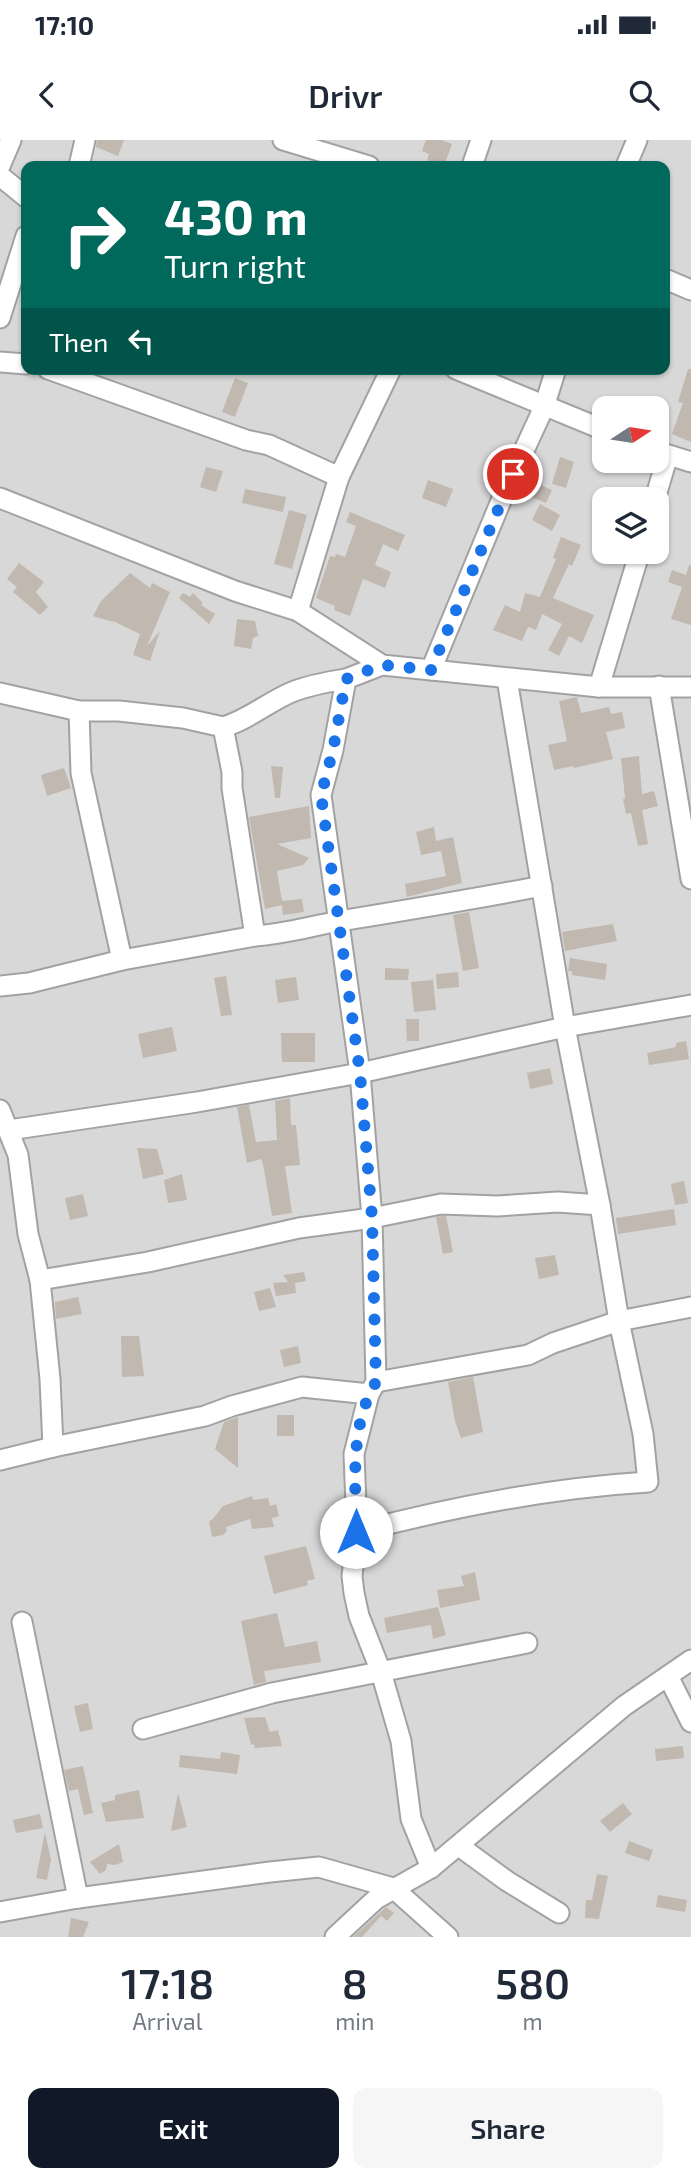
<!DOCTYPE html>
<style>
body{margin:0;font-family:"Exo 2",sans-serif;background:#f6f6f7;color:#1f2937;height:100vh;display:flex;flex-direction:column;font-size:26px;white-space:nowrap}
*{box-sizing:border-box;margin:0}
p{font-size:23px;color:#747a83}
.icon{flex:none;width:38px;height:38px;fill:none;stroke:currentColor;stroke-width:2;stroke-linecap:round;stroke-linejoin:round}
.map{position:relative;height:1797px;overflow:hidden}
.drawer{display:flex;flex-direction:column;background:#fff;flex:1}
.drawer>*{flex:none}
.hud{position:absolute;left:21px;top:21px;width:649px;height:214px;border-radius:14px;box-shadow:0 2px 5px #0004;background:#00695c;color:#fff;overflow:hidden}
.needle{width:46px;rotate:78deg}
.fabs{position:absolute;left:592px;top:256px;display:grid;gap:14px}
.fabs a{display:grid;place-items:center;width:77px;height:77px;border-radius:14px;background:#fff;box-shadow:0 2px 5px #0004;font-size:35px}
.pin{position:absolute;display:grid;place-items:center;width:60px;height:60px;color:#fff;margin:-30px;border:4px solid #fff;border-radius:50%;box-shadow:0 2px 7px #0007}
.me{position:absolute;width:77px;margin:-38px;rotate:0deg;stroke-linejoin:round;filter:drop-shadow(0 0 5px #0008)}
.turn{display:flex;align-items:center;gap:24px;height:147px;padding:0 28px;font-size:32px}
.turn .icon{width:91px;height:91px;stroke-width:2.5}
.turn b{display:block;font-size:49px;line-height:60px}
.then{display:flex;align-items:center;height:66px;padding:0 28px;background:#0003;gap:14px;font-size:26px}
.eta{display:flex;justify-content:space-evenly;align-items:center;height:119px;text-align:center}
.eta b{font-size:42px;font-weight:600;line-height:49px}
.button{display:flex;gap:14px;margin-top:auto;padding:14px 28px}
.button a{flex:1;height:80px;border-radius:14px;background:#111827;color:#fff;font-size:28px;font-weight:600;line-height:80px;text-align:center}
.button a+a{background:#f6f6f7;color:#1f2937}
.status{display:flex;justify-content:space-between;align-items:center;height:49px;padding:0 35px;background:#fff;direction:ltr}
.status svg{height:19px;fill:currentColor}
header{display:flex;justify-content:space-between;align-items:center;height:91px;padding:0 28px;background:#fff;font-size:32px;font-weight:600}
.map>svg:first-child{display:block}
</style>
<div class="status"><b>17:10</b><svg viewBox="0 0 49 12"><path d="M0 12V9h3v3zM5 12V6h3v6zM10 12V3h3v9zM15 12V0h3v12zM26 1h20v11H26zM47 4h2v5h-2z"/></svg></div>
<header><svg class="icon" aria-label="back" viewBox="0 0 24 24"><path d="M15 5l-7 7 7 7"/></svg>Drivr<svg class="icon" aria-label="search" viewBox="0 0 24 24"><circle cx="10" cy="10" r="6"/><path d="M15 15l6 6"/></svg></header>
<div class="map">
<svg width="691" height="1797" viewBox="0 0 691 1797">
<rect width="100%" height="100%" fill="#ede9e0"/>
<!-- residential -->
<path fill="#d9d8d8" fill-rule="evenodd" d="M0 0H691V1797H0ZM26 26H665V229H26ZM604 268H656V320H604ZM604 359H656V411H604Z"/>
<!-- building -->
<g fill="#c1b8b0">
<polygon points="97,0 124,0 118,16 96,7"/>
<polygon points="426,0 441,0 452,4 444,26 427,20 429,14 422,11"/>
<polygon points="688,229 691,229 691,302 672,294 683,263 678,262"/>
<polygon points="235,238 248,243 235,277 222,272"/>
<polygon points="560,317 574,322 566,348 552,344"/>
<polygon points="206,327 223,331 216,352 200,347"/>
<polygon points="525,338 552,350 546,363 518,352"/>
<polygon points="428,340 453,349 446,367 422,358"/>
<polygon points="245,349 286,357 283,372 242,363"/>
<polygon points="540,364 560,375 552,391 532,380"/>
<polygon points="289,370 307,375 292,429 274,424"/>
<polygon points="350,372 405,395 398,411 383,404 375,425 391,432 385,448 363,439 350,476 334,470 335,466 316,458 330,416 335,417 336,414 345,417 356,386 346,382"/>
<polygon points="561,397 581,405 572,426 569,424 553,458 594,475 582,503 569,496 559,516 548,510 562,484 542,474 536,490 528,487 522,501 493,490 505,465 520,472 525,453 540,457 556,419 553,418"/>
<polygon points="19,423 44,442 36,452 48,467 40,475 13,452 17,447 7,439"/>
<polygon points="689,425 691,426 691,485 671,479 682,447 668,442 672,430 686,435"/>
<polygon points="130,433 150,448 152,443 170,452 147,506 160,491 150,521 133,515 140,494 113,481 113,482 93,476 101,461"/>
<polygon points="183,453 190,457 193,453 203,463 201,465 215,474 209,484 179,458"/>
<polygon points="237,479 255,481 258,496 253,498 251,509 234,506"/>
<polygon points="577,557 581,573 609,567 611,574 622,572 625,588 606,592 613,619 574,628 573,626 554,630 548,605 567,601 559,561"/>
<polygon points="639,616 642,654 654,651 658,666 642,670 648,704 638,706 631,673 626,674 623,659 625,658 621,618"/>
<polygon points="271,626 283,627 280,658 275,658"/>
<polygon points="64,628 71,648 47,656 41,635"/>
<polygon points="309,666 311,698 277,704 309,718 303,725 277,731 282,761 302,759 304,772 283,775 282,765 265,769 249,677"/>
<polygon points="434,687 436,701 453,697 462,743 407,757 405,744 446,736 441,711 421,715 416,692"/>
<polygon points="469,772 479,828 463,831 453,775"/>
<polygon points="613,784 617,801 565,811 562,792"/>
<polygon points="570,818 607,824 605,840 572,835 572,831 568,831"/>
<polygon points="385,828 409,829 408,840 385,840"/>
<polygon points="458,832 459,847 437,849 436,834"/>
<polygon points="226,836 232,875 221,876 214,838"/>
<polygon points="296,837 299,860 278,863 275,840"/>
<polygon points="433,840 436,870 414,872 411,842"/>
<polygon points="406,879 419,879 419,901 407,901"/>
<polygon points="172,887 177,911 143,918 138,894"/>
<polygon points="281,893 315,893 315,922 282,922"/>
<polygon points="686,901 689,919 649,925 647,913 676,907 676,903"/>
<polygon points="550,928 553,944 530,949 527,933"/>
<polygon points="290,958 291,985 296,985 300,1025 285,1026 292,1073 272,1076 263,1024 261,1019 247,1023 237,967 249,965 256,1002 277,1000 275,961"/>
<polygon points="137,1008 157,1009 164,1034 143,1039"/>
<polygon points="182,1034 187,1060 168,1063 164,1040"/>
<polygon points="684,1041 688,1063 675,1065 671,1044"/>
<polygon points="83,1054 88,1076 70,1080 65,1058"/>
<polygon points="674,1069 676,1085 618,1094 616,1078"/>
<polygon points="442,1076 446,1076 453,1112 443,1114 436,1077"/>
<polygon points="555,1115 559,1135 539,1139 535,1118"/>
<polygon points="304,1132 306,1141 295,1143 296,1153 276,1156 273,1143 288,1142 283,1135"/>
<polygon points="270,1148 276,1167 259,1171 254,1152"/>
<polygon points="78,1157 82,1174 56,1179 55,1162"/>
<polygon points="121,1196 139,1196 144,1236 122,1237"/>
<polygon points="298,1206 301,1223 284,1227 280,1210"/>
<polygon points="473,1237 483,1292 461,1298 455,1281 448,1242"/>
<rect x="277" y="1275" width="17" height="21"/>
<polygon points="238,1277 238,1328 215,1309 224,1282"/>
<polygon points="252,1356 253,1360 268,1358 270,1366 276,1364 279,1376 272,1378 274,1387 252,1389 250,1379 226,1387 227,1391 223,1395 212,1397 209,1381 212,1380 223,1366"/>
<polygon points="306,1406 315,1439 307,1441 308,1445 274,1454 264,1416"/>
<polygon points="475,1432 480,1460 440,1468 437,1450 464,1446 461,1436"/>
<polygon points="438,1467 446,1495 433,1499 431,1485 387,1493 384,1478"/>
<polygon points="277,1473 285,1507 317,1501 321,1522 264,1531 266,1542 254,1545 241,1481"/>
<polygon points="88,1563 93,1589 80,1592 74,1566"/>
<polygon points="265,1577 270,1592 278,1590 282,1606 254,1608 255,1605 251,1604 244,1578"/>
<polygon points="683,1606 684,1618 656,1621 655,1609"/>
<polygon points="221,1612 240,1615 237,1634 179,1627 180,1615 220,1619"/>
<polygon points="83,1626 93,1673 84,1675 78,1649 69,1651 64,1630"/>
<polygon points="139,1650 144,1678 106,1682 101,1663 115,1660 115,1655"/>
<polygon points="178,1653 187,1687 171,1691"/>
<polygon points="623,1663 632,1674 610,1692 600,1681"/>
<polygon points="40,1674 43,1688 16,1693 13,1680"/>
<polygon points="45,1692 51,1720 47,1740 36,1738"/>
<polygon points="629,1701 653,1710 649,1721 625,1713"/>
<polygon points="119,1704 123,1722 115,1725 107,1724 106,1730 100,1734 90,1722"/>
<polygon points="597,1734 608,1736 599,1779 585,1778 586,1760 592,1760"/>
<polygon points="658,1755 687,1760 685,1772 656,1767"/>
<polygon points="386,1767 394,1773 387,1781 381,1776 362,1797 353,1797"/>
<polygon points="71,1778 89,1782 83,1797 68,1797"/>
</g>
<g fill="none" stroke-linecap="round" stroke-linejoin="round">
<!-- minor casing -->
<g stroke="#a2a2a2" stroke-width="23">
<g id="minor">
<polyline points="283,0 369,26"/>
<polyline points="0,26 11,0"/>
<polyline points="79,26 85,0"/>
<polyline points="472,26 481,0"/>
<polyline points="626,26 637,0"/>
<polyline points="0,36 26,57"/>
<polyline points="665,139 691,150"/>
<polyline points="0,178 26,96"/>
<polyline points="0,222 26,224"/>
<polyline points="48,229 246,300 269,305 339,337"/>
<polyline points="456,229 604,290"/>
<polyline points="659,312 691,322"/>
<polyline points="0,358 235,451 298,471 382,525 599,547 691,547"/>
<polyline points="655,359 668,315"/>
<polyline points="298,471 339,337 391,229"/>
<polyline points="382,525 346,539 333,610 321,655 360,933 372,1078 376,1242 369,1254 354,1314 357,1392 352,1436 354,1453 359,1476 381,1532 401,1601 411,1679 431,1728"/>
<polyline points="431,530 503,356 544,267 556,229"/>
<polyline points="659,546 691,739"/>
<polyline points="599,547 640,411"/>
<path d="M0 553 79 571H119L183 578 223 587 232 632V648L255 796C284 794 311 786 340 781 407 770 475 759 542 746"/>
<polyline points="79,571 81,633 122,820"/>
<path d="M223 587C248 580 268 562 292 552 309 545 327 542 346 539"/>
<polyline points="0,846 29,843 122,820 255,796"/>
<polyline points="0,970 18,1015 28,1094 40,1140 50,1239 53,1307"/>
<polyline points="9,990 197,962 360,933 565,887 691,865"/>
<polyline points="40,1140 148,1122 299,1088 372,1078 441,1064 497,1066 558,1062 600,1065"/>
<polyline points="376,1242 528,1215 553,1203 619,1181 691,1167"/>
<polyline points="0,1320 53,1307 205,1276 232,1266 302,1247 369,1254"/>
<path d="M357 1392C452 1367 549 1348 648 1342L643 1294 619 1181 600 1065 565 887 507 539"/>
<polyline points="22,1482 78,1758"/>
<polyline points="668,1536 691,1582"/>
<polyline points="143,1589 272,1553 527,1503"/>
<polyline points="459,1706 507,1741 559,1773"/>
<polyline points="0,1772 78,1758 270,1732 319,1727 393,1748 448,1797"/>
<polyline points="335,1797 376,1759 431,1728 624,1566 691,1520"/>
</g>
</g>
<!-- minor -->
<use href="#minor" stroke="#fff" stroke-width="19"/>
</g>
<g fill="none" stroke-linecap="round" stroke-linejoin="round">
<!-- route -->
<path stroke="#1a73e8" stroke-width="12" stroke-dasharray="0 21.6" d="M356 1392C356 1342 349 1287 376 1242L372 1077 360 933 321 655 333 610 346 539 382 525 431 530 513 334"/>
</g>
</svg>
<div class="fabs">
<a><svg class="needle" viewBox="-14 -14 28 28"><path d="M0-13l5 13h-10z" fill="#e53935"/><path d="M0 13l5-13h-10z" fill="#747a83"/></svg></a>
<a><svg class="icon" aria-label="layers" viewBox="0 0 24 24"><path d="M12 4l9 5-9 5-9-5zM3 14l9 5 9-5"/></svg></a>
</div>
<div class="pin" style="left:513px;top:334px;background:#d93025"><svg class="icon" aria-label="arrive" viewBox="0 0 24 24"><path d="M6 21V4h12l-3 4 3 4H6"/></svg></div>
<svg class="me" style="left:356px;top:1392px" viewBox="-20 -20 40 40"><circle r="19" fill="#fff"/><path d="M0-13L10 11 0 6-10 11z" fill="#1a73e8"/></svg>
<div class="hud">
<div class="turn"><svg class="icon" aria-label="right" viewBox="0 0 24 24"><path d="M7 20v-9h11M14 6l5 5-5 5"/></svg><div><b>430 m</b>Turn right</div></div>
<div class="then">Then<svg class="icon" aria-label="left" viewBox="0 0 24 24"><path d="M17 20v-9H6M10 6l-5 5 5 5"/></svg></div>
</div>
</div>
<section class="drawer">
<div class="eta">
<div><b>17:18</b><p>Arrival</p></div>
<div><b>8</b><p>min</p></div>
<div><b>580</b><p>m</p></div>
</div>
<div class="button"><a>Exit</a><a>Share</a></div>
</section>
